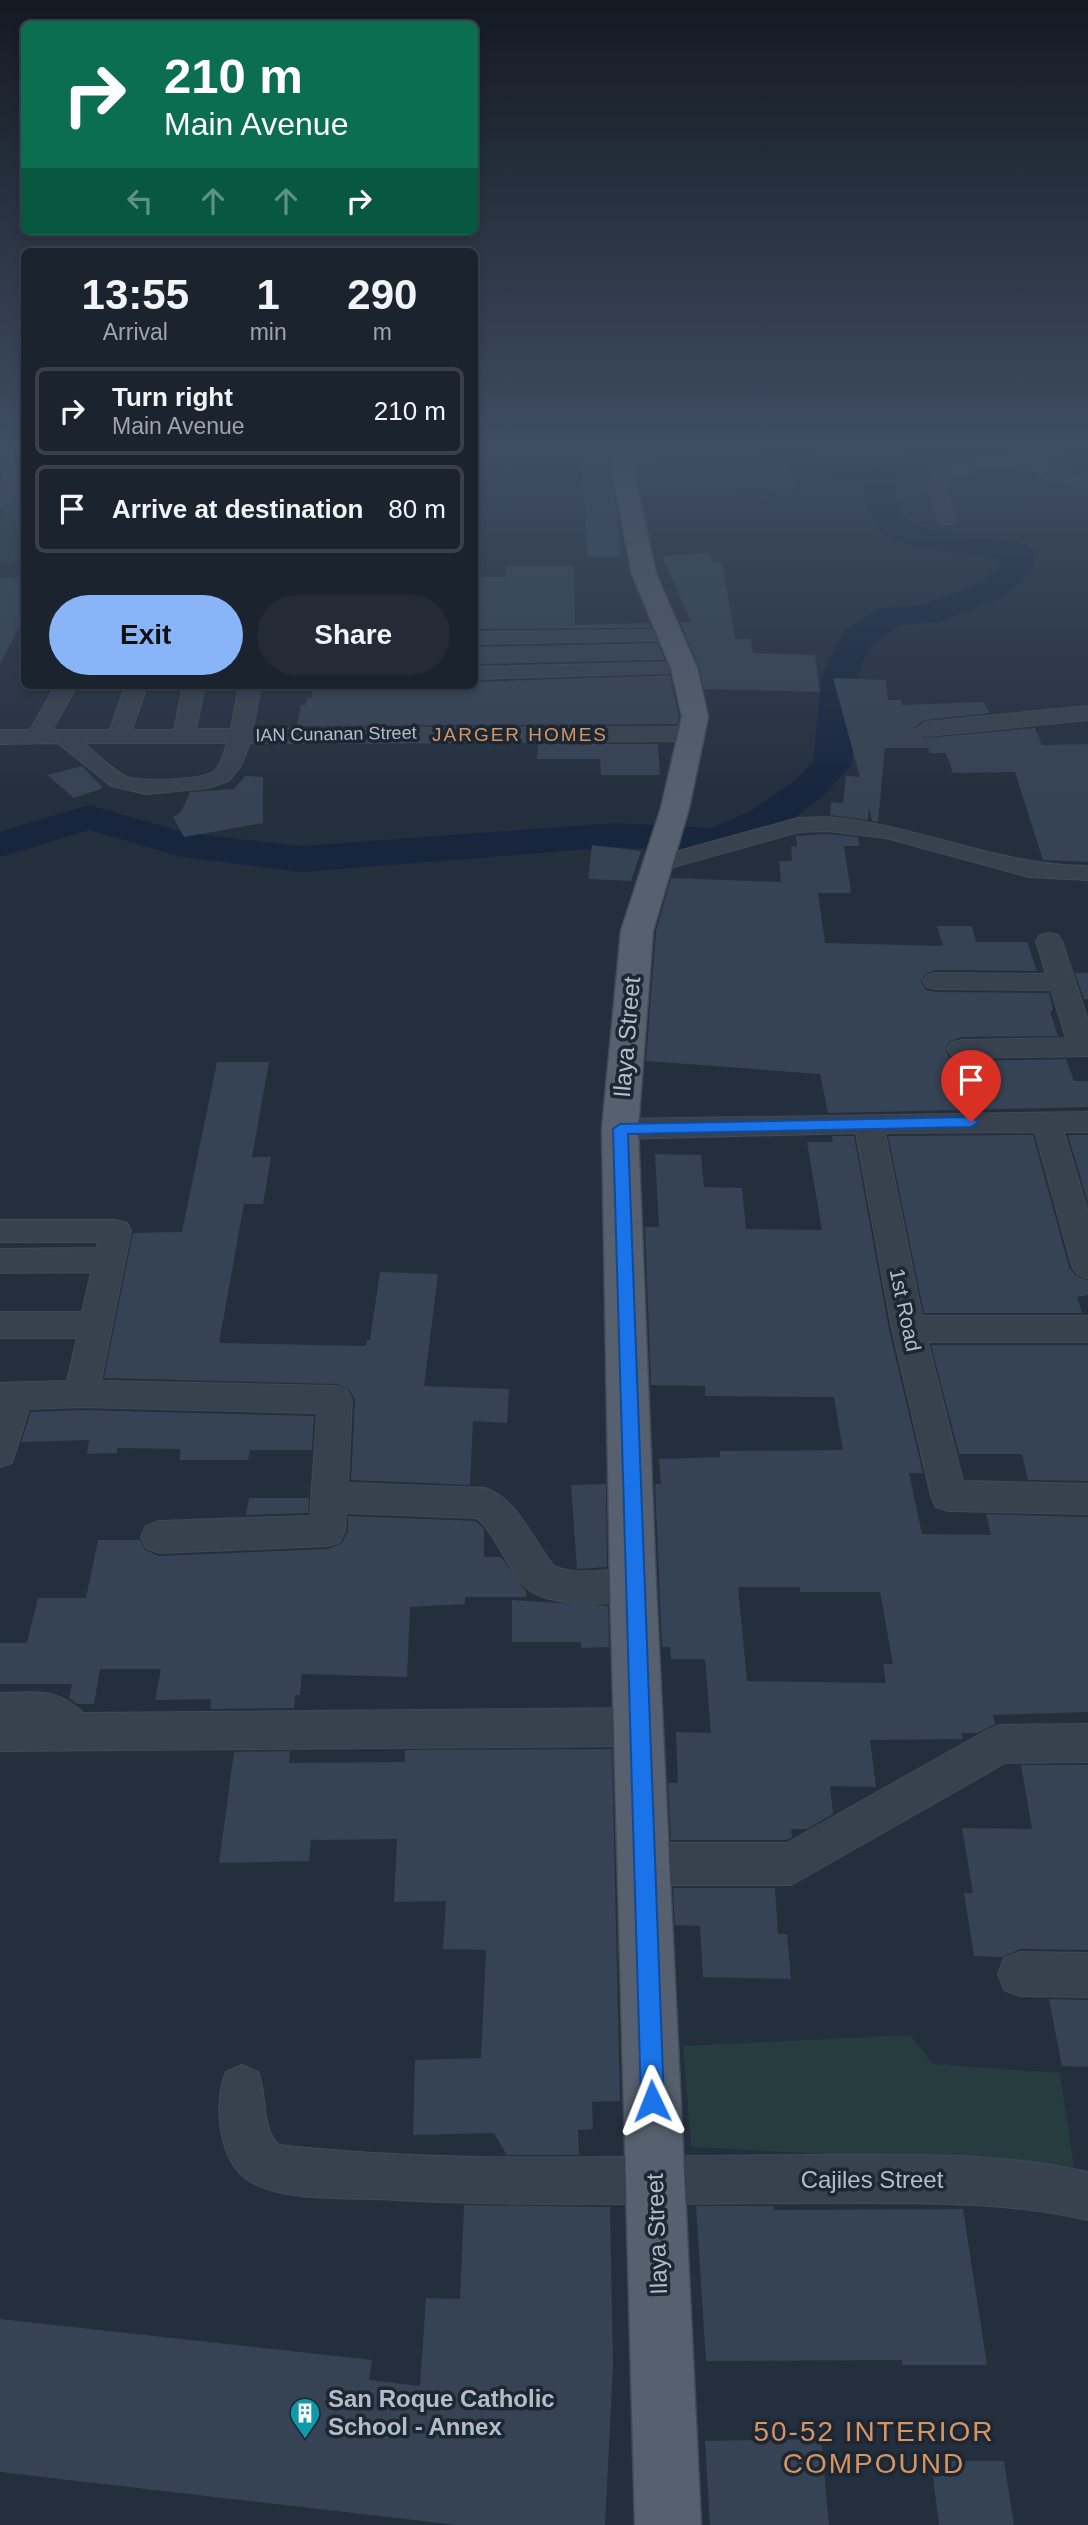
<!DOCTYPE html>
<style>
body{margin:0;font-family:Helvetica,sans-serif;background:#242b36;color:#f1f3f6;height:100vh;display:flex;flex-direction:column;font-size:26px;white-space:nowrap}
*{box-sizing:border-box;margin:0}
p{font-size:23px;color:#a0a4aa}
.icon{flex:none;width:38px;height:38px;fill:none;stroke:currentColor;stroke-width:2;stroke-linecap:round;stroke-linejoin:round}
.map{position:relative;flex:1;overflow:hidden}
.side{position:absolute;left:21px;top:248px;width:457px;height:441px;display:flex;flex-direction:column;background:#1b232e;border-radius:10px;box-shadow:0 4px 10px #0003,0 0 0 2px #39404a}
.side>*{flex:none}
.hud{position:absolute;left:21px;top:21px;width:457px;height:214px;border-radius:10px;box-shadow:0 4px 10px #0003,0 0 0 2px #39404a;background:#0b6e4f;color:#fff;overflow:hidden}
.pin{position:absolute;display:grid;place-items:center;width:60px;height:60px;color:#fff;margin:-72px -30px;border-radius:50% 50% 50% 0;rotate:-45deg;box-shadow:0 0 7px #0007}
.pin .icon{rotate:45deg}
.me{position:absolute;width:77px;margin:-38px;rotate:358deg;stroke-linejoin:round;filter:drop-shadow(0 0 5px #0008)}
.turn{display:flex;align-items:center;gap:24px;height:147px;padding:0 28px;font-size:32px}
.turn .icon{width:91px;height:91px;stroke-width:2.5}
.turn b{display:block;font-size:49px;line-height:60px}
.lanes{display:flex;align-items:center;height:66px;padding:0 28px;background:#0003;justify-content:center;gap:35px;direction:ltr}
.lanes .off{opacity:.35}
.eta{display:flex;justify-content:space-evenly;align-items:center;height:119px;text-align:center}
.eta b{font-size:42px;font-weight:700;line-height:49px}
.cta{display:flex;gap:14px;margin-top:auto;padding:14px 28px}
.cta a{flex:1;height:80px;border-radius:42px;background:#8ab4f8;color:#111;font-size:28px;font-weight:700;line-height:80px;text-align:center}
.cta a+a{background:#242b36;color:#f1f3f6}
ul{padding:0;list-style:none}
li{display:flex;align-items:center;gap:21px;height:88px;margin:0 14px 10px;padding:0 14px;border:4px solid #39404a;border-radius:10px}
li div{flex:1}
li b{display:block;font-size:26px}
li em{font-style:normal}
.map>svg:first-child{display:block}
</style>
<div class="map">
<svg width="1088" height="2525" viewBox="0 0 1088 2525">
<rect width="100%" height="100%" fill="#242f3e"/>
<!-- green -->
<g fill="#263c3f">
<polygon points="24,468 24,561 0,562 0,520"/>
<polygon points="910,2035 933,2064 1060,2073 1074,2167 691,2147 683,2046"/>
</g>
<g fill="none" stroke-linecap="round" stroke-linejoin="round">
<!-- river -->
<g fill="#17263c" fill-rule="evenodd">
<path d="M758 444H791L825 460 879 465 924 446 1016 444 1012 450 1002 453 931 463 898 479C893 496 895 511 911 522 923 532 998 540 1018 543L1030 546 1034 553 1032 570 1004 597 939 622 900 625 871 646 858 674 852 765 821 798 779 829 733 850 718 853 616 847 301 872 182 857 89 830 0 857V832L89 805 186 833 301 846 616 823 712 828 751 811 793 782 813 762 822 674 843 632 880 608 923 605 980 583 999 567 1000 560C977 555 908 548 891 539 872 528 860 503 866 482 831 480 780 476 758 444Z"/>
<polygon points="1045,444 1088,444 1088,456 1049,450"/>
</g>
</g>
<!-- building -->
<g fill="#364354" fill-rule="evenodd">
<polygon points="581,444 604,444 617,512 621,557 587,557"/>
<polygon points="631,444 661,444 661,464 788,464 795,489 640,487"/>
<polygon points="709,553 713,562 722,562 735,639 751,639 753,653 815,655 820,692 704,689 699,667 680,622 691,622 662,556"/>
<polygon points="506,566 574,566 575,625 649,623 651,628 474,629 474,577 506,577"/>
<polygon points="24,577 24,618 0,664 0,578"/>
<polygon points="658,643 665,660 474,664 474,647"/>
<polygon points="670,675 679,717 678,724 297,726 301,705 306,705 307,698 311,698 313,686 474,686 474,682"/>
<polygon points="833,678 886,680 888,700 901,700 902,705 983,702 990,713 925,720 913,728 925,738 1035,728 1042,745 1088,744 1088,862 1043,860 1015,772 953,773 946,753 930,753 928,748 885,748 878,822 872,821 869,808 868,820 830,815 831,802 843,803 846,776 860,777"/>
<polygon points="538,744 658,744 660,775 601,775 600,759 537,759"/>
<polygon points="82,766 103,788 74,798 47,775"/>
<polygon points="245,776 263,777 263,823 184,837 173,817 181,812 190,792 234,789"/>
<polygon points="827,834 858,837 859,846 844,846 851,893 818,893 825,943 943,946 937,926 972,926 976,942 1027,942 1037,971 936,970 925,974 921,982 926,990 936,992 1049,993 1053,1011 1050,1011 1058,1036 961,1037 949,1042 945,1050 950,1058 961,1061 1066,1059 1074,1081 1088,1081 1088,1107 828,1113 820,1074 646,1061 656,931 671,878 781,882 779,861 792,861 791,846 797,847 796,836"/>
<polygon points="592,845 641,851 631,881 588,879"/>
<polygon points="1075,973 1088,973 1088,999 1084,999"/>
<polygon points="217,1062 269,1062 252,1157 271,1157 263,1204 244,1204 219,1343 366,1346 367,1340 370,1340 380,1272 438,1274 424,1386 509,1389 507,1423 473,1421 470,1485 351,1480 355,1400 349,1389 336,1384 104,1378 133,1233 182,1232"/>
<polygon points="1033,1135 1069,1267 1076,1276 1088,1280 1088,1295 1077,1297 1082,1313 924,1313 888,1136"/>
<polygon points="1068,1135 1088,1135 1088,1203"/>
<path d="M832 1136H854L889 1330 923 1473H909L922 1534 991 1535 986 1514 1088 1517V1712L993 1715 995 1724 978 1733H961L963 1739 870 1740 876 1787 830 1786 833 1814 807 1829H791L792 1837 786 1840H671L668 1783H678L676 1732 711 1733 705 1659H671L670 1647H662L655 1484H661L659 1459 720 1457V1451L843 1450 834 1397 705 1396V1386L651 1385 645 1227H659L655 1154 701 1155 704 1187 742 1188 746 1229 822 1230 807 1142H833ZM738 1587H800V1592H880L893 1664H883L886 1683 747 1681Z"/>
<polygon points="931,1345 1088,1345 1088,1481 1028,1480 1022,1454 959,1454"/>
<polygon points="81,1410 314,1416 312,1450 250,1450 248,1460 179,1460 181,1449 117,1448 117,1453 87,1454 89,1440 21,1442 31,1412"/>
<polygon points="606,1484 607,1567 577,1569 571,1485"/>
<polygon points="249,1498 309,1498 308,1513 246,1515"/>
<polygon points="348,1516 476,1521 484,1529 484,1557 501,1557 526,1591 526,1597 465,1597 465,1604 410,1607 407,1677 302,1674 300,1695 295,1695 294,1708 210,1709 211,1699 155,1700 161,1669 100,1669 94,1704 77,1704 69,1698 72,1684 0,1684 0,1643 27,1643 38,1598 86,1598 98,1540 140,1540 145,1550 159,1556 327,1549 342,1543 348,1531"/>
<polygon points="512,1600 608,1606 609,1647 581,1648 581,1642 512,1642"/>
<polygon points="612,1749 620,2101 592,2102 593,2129 578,2130 579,2155 507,2155 494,2133 413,2135 415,2060 481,2058 486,1950 443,1949 446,1901 394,1902 397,1839 311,1840 309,1861 219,1863 234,1752 290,1751 289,1763 405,1762 405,1750"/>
<polygon points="1021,1765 1088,1765 1088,1950 1020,1949 1002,1957 974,1956 964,1893 973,1893 962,1828 1032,1829"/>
<polygon points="673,1888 775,1888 778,1934 787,1934 791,1979 703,1977 700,1926 675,1925"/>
<polygon points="1049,1999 1088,2000 1088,2067 1062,2066"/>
<polygon points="464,2205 610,2207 613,2365 605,2525 457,2525 0,2472 0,2319 372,2360 369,2380 420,2386 426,2298 460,2299"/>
<polygon points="696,2206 774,2206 774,2210 963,2209 987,2365 902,2365 902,2360 706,2361"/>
<polygon points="821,2439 829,2525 710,2525 705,2441"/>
<polygon points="931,2461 1004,2461 1014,2525 939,2525"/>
</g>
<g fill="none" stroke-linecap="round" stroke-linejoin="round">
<!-- minor casing -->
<g stroke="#414a57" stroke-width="2">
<g id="minor">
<path d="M17 444H24C24 461 18 504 0 508V482Z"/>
<polygon points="1049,444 1070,444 1042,462 1063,472 1088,477 1088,487 1052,481 1026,467 977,469 949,479 946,489 955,520 953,524 939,524 928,489 935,472 975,459 1025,457"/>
<polygon points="669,630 679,636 676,640 474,644 474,632"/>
<polygon points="684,662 691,664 695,668 691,672 474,679 474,667"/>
<path d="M55 686H77L52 730H110L125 686H147L132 730H174L183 686H205L196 729H231L239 686H261L253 729 691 727 702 734 691 741 250 743 241 766 229 781 208 788 146 794 111 786 58 743 0 744V730H30ZM84 743H227C224 752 221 766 213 772 201 780 140 782 127 777 111 769 98 755 84 743Z"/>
<polygon points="1088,706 1088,720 926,736 915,729 926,722"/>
<path d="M827 817C917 824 998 866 1088 866V880L1029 877 886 838 827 831 799 832 655 872 646 870 643 865 646 860 798 818Z"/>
<polygon points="1049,933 1058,935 1062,941 1088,1020 1088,1056 961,1058 951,1055 947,1049 951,1043 961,1040 1066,1038 1051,990 936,989 927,987 923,981 927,975 936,973 1046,974 1036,941 1040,935"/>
<polygon points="1088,1112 1088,1132 1064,1132 1088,1212 1088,1278 1077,1274 1072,1266 1035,1132 885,1133 922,1316 1088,1316 1088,1342 928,1342 963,1481 1088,1484 1088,1514 949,1511 936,1507 931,1496 892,1329 856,1133 620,1139 610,1136 605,1129 610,1122 620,1119"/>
<path d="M0 1220H116L127 1223 131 1231 101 1381 335 1386 347 1390 352 1400 348 1483 485 1488C519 1500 532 1540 554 1566 582 1579 617 1563 646 1573L652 1585 646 1597C620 1606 551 1608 528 1589 506 1570 499 1538 477 1518L346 1513 345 1531 340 1542 327 1546 159 1553 146 1548 141 1537 146 1526 159 1521 310 1516 317 1413 81 1407 29 1409 12 1463 0 1467V1383L67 1381 77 1338H0V1312H82L91 1272 0 1273V1249L97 1248 98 1242H0Z"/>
<path d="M0 1693C35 1693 56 1686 83 1713L638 1708 652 1714 658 1727 652 1740 638 1746 0 1751Z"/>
<polygon points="1088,1724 1088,1762 1005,1763 791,1885 643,1885 628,1879 622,1864 628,1849 643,1843 787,1843 986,1731 1000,1725"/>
<polygon points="1020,1952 1088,1953 1088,1997 1020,1996 1004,1990 998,1974 1004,1958"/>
<path d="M242 2065 258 2072C268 2095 260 2128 279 2145 454 2165 633 2155 809 2155 902 2155 997 2151 1088 2172V2220C1000 2200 909 2203 820 2203 679 2203 538 2207 397 2200 355 2197 288 2203 251 2182 218 2164 213 2103 226 2072Z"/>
</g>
</g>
<!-- major casing -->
<g stroke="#414a57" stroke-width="3">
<polygon id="major" points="607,444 628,444 656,574 697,668 708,717 689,808 653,931 638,1129 656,1585 701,2525 635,2525 610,1585 602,1129 621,931 661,808 682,717 671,668 632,574"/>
</g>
<!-- minor -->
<use href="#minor" fill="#38414e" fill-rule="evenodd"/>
<!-- major -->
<use href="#major" fill="#56606e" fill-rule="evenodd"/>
</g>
<!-- sky -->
<linearGradient id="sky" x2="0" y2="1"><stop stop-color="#141a22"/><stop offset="0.56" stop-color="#3f4d63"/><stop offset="1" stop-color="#3f4d63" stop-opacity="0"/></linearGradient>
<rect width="1088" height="798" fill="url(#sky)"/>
<!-- route -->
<polygon fill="#1a73e8" stroke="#114b97" stroke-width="2" points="971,1117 978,1122 971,1127 628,1134 664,2101 660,2109 652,2112 644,2109 641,2101 613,1129 620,1124"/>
<!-- icons -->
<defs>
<g id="building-pin" transform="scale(1.575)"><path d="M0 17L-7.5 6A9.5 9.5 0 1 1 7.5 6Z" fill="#0f9aa8" stroke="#1d2633"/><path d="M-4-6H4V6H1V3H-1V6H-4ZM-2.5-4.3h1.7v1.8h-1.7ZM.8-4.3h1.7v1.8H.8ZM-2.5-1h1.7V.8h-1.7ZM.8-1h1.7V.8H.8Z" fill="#fff"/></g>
</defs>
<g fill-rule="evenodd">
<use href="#building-pin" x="305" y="2413"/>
</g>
<g text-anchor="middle" stroke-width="7" stroke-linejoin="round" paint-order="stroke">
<!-- far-street labels -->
<g font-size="18" fill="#b4bcc9" stroke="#1d2633">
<text transform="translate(336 734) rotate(-1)" y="6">IAN Cunanan Street</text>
</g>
<!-- far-neighbourhood labels -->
<g font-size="19" letter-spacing="2" fill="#d59563" stroke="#1d2633">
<text x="520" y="741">JARGER HOMES</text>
</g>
<!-- street labels -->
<g font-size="21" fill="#b4bcc9" stroke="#1d2633">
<text transform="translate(905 1310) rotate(78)" y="7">1st Road</text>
</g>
<!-- near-street labels -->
<g font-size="24" fill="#b4bcc9" stroke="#1d2633">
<text transform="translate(627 1037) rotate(-85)" y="8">Ilaya Street</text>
<text x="872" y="2188">Cajiles Street</text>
<text transform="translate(657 2234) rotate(-92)" y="8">Ilaya Street</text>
</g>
<!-- near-poi labels -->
<g font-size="24" font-weight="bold" fill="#b4bcc9" stroke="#1d2633" text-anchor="start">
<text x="328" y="2407">San Roque Catholic<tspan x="328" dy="28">School - Annex</tspan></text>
</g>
<!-- near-neighbourhood labels -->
<g font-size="28" letter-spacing="2" fill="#d59563" stroke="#1d2633">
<text x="874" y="2441">50-52 INTERIOR<tspan x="874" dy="32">COMPOUND</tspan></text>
</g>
</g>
</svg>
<div class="pin" style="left:971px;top:1122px;background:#d93025"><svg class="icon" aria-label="arrive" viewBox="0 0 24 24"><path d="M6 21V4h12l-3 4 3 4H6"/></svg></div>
<svg class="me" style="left:652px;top:2101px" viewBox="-20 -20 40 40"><path d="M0-17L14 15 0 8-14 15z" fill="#1a73e8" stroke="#fff" stroke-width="4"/></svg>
<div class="hud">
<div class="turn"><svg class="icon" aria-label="right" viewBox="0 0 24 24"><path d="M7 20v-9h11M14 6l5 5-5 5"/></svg><div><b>210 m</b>Main Avenue</div></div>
<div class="lanes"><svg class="icon off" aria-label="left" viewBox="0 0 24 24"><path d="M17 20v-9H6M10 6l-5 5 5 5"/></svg><svg class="icon off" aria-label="ahead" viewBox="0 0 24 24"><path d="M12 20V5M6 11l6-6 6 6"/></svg><svg class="icon off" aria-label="ahead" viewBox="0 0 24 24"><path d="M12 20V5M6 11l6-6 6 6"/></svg><svg class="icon" aria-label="right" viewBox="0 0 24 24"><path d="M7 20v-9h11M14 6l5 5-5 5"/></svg></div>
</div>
<section class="side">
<div class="eta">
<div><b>13:55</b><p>Arrival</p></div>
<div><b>1</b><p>min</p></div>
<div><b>290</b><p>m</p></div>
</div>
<ul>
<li><svg class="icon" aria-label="right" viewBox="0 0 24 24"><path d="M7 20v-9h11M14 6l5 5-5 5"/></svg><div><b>Turn right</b><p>Main Avenue</p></div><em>210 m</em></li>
<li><svg class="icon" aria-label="arrive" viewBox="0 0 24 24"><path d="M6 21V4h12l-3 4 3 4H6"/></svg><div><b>Arrive at destination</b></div><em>80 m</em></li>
</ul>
<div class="cta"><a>Exit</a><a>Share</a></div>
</section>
</div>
